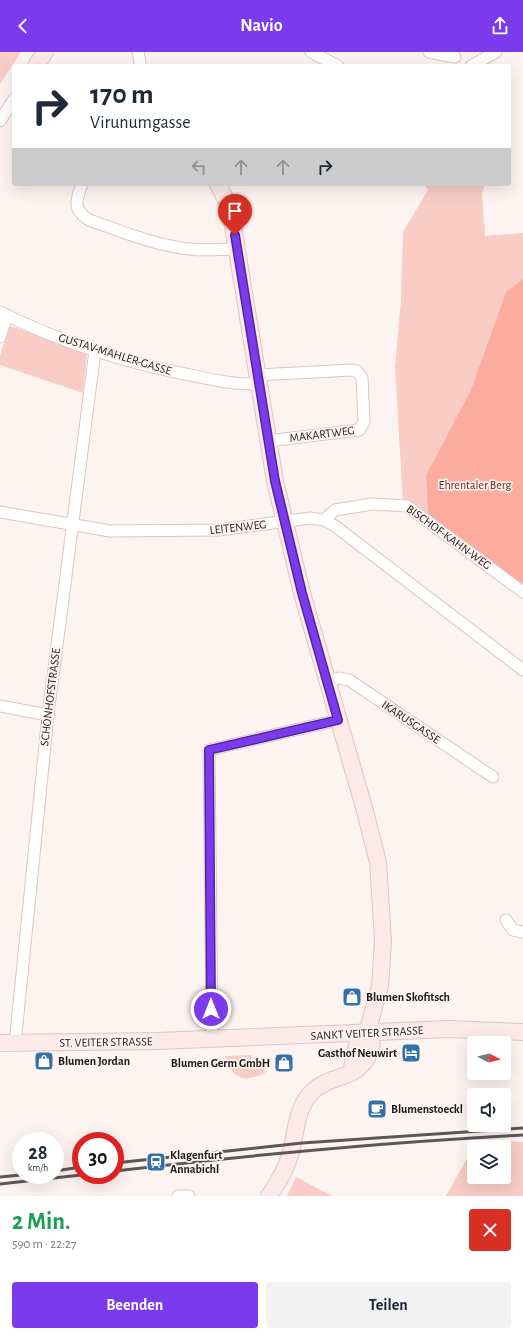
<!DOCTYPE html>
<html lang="de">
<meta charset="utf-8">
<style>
body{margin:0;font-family:"Alegreya Sans",sans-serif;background:#f2f2f3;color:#1f2937;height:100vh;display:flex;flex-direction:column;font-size:15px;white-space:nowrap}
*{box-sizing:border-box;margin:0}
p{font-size:13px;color:#747a83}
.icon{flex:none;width:22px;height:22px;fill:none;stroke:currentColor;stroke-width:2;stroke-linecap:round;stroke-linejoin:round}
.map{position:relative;height:1144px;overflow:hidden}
.side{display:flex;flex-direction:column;background:#fff;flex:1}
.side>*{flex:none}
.top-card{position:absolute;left:12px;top:12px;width:499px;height:122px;border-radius:4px;box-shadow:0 4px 16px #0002;background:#fff;color:#1f2937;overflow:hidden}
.needle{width:26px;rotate:97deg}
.tools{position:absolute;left:467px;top:984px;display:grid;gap:8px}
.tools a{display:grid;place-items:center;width:44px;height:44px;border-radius:4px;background:#fff;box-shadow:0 4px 16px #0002;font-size:20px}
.speed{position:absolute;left:12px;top:1080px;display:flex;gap:8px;font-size:20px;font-weight:700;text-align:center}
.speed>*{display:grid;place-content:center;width:52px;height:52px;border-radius:50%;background:#fff;box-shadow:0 4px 16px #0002;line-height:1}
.speed small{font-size:10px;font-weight:400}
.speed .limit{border:6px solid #d22;background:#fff;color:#111}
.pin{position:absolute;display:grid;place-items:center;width:34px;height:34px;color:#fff;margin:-41px -17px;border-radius:50% 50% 50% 0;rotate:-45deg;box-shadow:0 0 4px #0007}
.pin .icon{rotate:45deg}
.me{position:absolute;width:44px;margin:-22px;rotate:0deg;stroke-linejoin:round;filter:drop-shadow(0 0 3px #0008)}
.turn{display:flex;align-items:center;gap:14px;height:84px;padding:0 12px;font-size:18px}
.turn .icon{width:52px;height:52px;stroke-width:2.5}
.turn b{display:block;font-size:28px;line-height:34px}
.lanes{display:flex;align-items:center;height:38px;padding:0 12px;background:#0003;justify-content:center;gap:20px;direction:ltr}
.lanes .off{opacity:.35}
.round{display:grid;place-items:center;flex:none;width:42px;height:42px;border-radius:4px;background:#f2f2f3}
.summary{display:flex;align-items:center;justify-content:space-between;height:68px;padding:0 12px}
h1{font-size:24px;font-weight:700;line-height:30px;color:#1e9e55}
.action{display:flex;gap:8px;margin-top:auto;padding:8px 12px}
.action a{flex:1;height:46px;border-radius:4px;background:#7c3aed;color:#fff;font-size:16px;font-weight:700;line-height:46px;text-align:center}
.action a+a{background:#f2f2f3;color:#1f2937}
header{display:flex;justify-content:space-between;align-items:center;height:52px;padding:0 12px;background:#7c3aed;color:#fff;font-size:18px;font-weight:700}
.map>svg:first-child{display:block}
</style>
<header><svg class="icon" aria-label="back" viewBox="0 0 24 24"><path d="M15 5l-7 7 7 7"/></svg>Navio<svg class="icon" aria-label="share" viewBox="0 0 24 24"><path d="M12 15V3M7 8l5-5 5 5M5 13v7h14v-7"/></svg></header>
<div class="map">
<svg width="523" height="1144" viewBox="0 0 523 1144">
<rect width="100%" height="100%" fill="#fdf4f2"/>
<!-- green -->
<g fill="#f9ccc5" fill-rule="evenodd">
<polygon points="0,0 21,0 0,32"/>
<polygon points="424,132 485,132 482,143 485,184 523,181 523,227 506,240 470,340 426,423 428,464 403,449 395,315 401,248 403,180 428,138"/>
<polygon points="11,274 87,302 83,341 0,313 0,304 8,277"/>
<path d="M251 1003V1012H264L265 1021C243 1031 233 1028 225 1004Z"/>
<path d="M509 1089 523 1090V1144H446L475 1092ZM474 1095H504V1125H474Z"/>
<polygon points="296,1125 332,1144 287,1144"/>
</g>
<!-- forest -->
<polygon fill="#fcab9f" points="523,227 523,534 428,464 426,423 470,340 506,240"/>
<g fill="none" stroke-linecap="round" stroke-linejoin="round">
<!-- street casing -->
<g stroke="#dcc6c2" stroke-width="13">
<g id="street">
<polyline points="138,0 140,10 139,14"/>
<polyline points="311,0 338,14"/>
<polyline points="429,0 455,5"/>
<polyline points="471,14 496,0"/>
<polyline points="0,69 14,47"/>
<path d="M82 132C76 148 72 157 89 168 121 179 154 193 189 197 205 199 222 197 238 197"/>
<path d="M0 260C60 290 124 310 190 323 213 328 235 333 259 332"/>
<polyline points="0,285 7,263"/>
<polyline points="258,323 352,318 357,319 362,326 364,370 359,378 267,389"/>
<polyline points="0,460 110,479 219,478 310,466 324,468 335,474 523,618"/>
<polyline points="324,468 335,458 372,452 407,454 523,540"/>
<polyline points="326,630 339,626 349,628 493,725"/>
<polyline points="0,654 48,663"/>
<polyline points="506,868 513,878 523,880"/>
<polyline points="212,987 209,698 338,668"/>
<polyline points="15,992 48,663 95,299"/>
<polyline points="178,1144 189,1144"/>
</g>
</g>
<!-- secondary casing -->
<g stroke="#dcc6c2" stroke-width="18">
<g id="secondary">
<polyline points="36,14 45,0"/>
<polyline points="218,132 227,150 232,168 275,429 302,541 365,759 378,810 383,890 380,934 367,981 357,992 351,1021"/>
<polyline points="0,991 158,989 449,977 523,980"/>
<path d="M269 1144C278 1131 287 1115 291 1100 296 1080 296 1056 312 1040 330 1022 353 1029 367 1006 373 996 374 991 367 981"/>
</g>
</g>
<!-- street -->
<use href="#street" stroke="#fff" stroke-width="11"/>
<!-- secondary -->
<use href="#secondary" stroke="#fbeae7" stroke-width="16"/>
<!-- rail -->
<g stroke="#5f5755" stroke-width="3">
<polyline points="115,1111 302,1091 523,1076"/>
<polyline points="55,1119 81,1115"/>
<path d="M115 1119C251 1103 387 1090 523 1083"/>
<polyline points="0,1125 21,1123"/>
<polyline points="0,1132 81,1123"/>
</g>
</g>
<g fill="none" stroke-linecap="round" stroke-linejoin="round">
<!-- route casing -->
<g stroke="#51269a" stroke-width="10">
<polyline id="route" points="211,957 209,698 338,668 302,541 275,429 235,183"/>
</g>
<!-- route -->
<use href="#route" stroke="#7c3aed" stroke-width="7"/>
</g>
<!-- icons -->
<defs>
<g id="shop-square" transform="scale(1)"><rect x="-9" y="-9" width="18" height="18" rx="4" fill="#3171a8" stroke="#fdf4f2"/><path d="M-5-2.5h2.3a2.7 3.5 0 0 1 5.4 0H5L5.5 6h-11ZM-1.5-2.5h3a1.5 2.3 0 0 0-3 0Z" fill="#fff"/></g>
<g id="hotel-square" transform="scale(1)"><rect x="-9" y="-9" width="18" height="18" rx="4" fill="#3171a8" stroke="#fdf4f2"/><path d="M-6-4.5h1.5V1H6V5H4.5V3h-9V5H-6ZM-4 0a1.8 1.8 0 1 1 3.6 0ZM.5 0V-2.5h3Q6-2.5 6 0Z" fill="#fff"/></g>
<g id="cafe-square" transform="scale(1)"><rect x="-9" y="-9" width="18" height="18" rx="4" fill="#3171a8" stroke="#fdf4f2"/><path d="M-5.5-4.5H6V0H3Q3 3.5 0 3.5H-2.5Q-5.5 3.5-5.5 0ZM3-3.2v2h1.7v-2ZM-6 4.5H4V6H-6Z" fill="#fff"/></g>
<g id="station-square" transform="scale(1)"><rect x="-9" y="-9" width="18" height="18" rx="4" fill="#3171a8" stroke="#fdf4f2"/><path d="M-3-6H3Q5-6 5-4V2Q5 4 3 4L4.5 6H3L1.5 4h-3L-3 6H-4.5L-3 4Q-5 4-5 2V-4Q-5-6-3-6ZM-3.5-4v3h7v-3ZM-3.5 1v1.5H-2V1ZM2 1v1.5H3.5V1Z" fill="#fff"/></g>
</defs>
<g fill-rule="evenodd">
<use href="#shop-square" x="352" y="945"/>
<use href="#hotel-square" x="411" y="1001"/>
<use href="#shop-square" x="44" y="1009"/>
<use href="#shop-square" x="284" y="1011"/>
<use href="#cafe-square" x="377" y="1057"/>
<use href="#station-square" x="156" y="1110"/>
</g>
<g text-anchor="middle" stroke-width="3.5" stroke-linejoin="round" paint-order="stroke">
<!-- street labels -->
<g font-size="12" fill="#211917" stroke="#fdf4f2">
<text transform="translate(115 302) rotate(17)" y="4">GUSTAV-MAHLER-GASSE</text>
<text transform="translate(322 382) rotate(-7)" y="4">MAKARTWEG</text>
<text transform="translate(238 475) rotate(-6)" y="4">LEITENWEG</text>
<text transform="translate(449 485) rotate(36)" y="4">BISCHOF-KAHN-WEG</text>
<text transform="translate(50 645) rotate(-83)" y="4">SCHÖNHOFSTRASSE</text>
<text transform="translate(411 670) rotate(34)" y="4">IKARUSGASSE</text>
<text transform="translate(367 981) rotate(-3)" y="4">SANKT VEITER STRASSE</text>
<text transform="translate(106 990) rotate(-1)" y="4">ST. VEITER STRASSE</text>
</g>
<!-- park labels -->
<g font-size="12" fill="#761914" stroke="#fdf4f2">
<text x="475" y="437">Ehrentaler Berg</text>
</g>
<!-- poi labels -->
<g font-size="12" font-weight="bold" fill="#211917" stroke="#fdf4f2" text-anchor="start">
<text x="366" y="949">Blumen Skofitsch</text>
<text x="397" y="1005" text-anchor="end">Gasthof Neuwirt</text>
<text x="58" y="1013">Blumen Jordan</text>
<text x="270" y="1015" text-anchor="end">Blumen Germ GmbH</text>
<text x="391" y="1061">Blumenstoeckl</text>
<text x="170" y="1107">Klagenfurt<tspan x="170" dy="14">Annabichl</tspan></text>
</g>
</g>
</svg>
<div class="tools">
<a><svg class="needle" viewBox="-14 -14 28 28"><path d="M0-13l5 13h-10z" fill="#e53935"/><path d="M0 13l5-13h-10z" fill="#747a83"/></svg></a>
<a><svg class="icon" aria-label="sound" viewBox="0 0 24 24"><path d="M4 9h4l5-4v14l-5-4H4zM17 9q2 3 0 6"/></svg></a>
<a><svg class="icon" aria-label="layers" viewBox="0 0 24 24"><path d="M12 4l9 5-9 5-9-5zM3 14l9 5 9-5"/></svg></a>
</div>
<div class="speed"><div>28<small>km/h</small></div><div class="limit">30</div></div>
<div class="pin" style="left:235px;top:183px;background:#d93025"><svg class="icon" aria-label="arrive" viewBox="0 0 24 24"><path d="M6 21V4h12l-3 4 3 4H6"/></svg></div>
<svg class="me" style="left:211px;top:957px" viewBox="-20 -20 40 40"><circle r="17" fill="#7c3aed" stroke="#fff" stroke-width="3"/><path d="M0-11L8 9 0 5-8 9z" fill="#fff"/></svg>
<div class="top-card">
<div class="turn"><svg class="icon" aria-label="right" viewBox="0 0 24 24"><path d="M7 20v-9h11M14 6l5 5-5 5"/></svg><div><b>170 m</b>Virunumgasse</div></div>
<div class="lanes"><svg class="icon off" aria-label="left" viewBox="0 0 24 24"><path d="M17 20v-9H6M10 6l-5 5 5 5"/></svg><svg class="icon off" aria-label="ahead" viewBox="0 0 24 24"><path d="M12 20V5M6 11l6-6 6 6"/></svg><svg class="icon off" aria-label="ahead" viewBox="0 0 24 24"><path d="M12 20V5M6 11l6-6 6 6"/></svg><svg class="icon" aria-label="right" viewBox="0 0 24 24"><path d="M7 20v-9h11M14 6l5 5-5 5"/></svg></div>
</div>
</div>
<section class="side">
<div class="summary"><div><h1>2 Min.</h1><p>590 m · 22:27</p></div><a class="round" style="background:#d93025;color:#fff"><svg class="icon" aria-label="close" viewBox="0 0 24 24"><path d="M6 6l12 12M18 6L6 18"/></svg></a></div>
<div class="action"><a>Beenden</a><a>Teilen</a></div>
</section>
